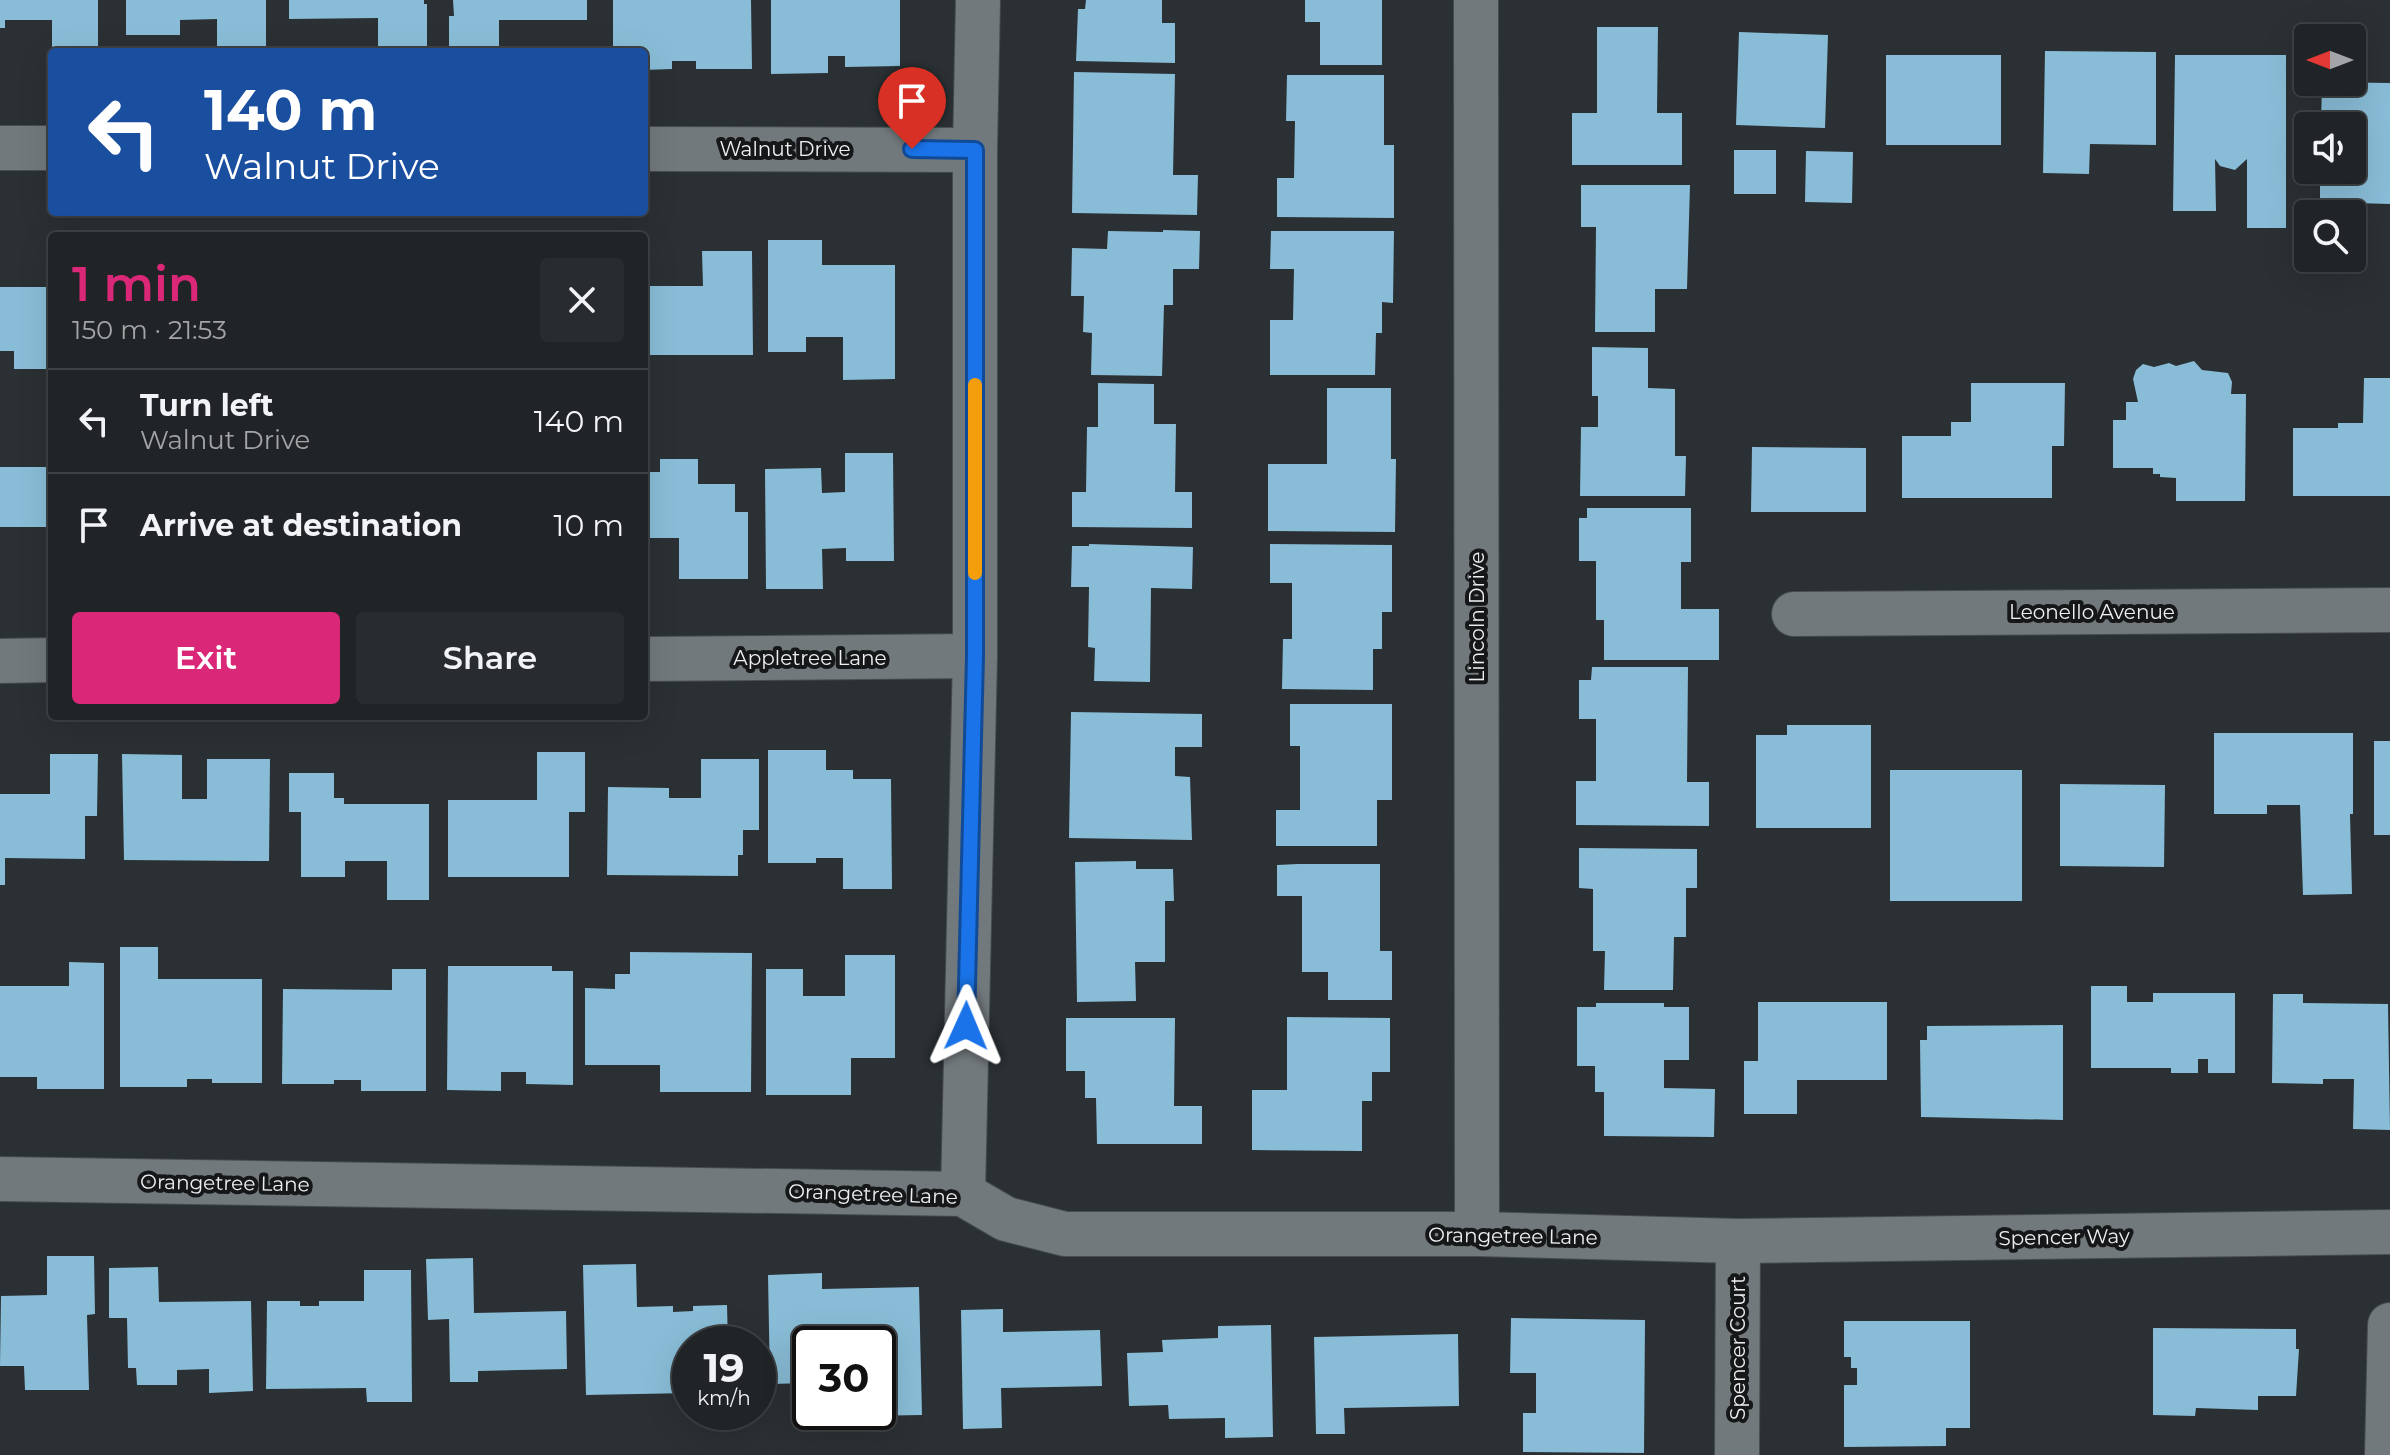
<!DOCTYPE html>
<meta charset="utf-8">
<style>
body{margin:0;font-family:Montserrat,sans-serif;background:#282c2e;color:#f1f3f6;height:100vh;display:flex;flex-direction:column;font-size:30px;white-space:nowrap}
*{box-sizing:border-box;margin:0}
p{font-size:26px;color:#a2a4a7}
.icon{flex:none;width:44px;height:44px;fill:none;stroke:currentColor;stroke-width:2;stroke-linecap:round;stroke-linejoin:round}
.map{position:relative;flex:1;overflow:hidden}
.panel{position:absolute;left:48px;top:232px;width:600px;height:488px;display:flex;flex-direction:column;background:#202426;border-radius:8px;box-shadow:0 8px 32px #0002,0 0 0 2px #3d4143}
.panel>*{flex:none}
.banner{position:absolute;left:48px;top:48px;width:600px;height:168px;border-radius:8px;box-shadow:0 8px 32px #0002,0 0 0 2px #3d4143;background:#1a4fa0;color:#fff;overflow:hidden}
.needle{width:52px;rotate:270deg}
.buttons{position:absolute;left:2294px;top:24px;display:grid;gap:16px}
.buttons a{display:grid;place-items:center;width:72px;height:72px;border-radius:8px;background:#202426;box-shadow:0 8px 32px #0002,0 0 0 2px #3d4143;font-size:40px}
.speed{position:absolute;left:672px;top:1326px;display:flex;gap:16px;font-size:40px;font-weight:700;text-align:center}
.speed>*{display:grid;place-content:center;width:104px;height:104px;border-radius:50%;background:#202426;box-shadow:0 8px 32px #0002,0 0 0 2px #3d4143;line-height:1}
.speed small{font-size:20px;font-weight:400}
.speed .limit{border:4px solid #111;border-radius:12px;background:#fff;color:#111}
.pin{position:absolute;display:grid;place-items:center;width:68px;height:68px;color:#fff;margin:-82px -34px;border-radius:50% 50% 50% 0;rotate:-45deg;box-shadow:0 0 8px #0007}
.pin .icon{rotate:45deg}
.me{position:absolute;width:88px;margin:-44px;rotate:1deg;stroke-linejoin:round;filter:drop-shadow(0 0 6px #0008)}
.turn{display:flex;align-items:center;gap:28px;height:168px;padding:0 24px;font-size:36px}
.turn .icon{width:104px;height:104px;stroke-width:2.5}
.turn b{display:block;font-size:56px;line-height:68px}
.round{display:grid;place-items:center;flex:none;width:84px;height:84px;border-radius:8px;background:#282c2e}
.overview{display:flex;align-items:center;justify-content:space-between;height:136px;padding:0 24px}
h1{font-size:48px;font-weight:600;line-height:60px;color:#db2777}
.button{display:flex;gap:16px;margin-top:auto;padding:16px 24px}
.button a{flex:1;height:92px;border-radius:8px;background:#db2777;color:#fff;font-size:32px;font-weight:600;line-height:92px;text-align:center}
.button a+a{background:#282c2e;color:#f1f3f6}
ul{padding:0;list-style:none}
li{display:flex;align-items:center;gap:24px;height:104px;padding:0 24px;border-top:2px solid #3d4143}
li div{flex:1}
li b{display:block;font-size:30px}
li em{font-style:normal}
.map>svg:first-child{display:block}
</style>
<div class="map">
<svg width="2390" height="1455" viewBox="0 0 2390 1455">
<rect width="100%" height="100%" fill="#2a3033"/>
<!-- building -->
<g fill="#89bdd7">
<polygon points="0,0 98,0 98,52 52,52 52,20 5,20 5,28 0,28"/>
<polygon points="126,0 266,0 266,52 217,52 217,19 180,20 180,35 126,35"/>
<polygon points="289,0 424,0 424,4 427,4 427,52 378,52 378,18 289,19"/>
<polygon points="453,0 587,0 587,20 499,20 499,52 449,52 449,16 454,16"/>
<polygon points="613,0 751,0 752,69 696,69 696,61 672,61 672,69 644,70 644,52 613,52"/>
<polygon points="771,0 900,0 900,66 845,67 845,56 828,56 828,73 771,74"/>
<polygon points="1086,0 1162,0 1162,23 1175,23 1175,63 1076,61 1078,9 1085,9"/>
<polygon points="1305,0 1382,0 1382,65 1320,65 1320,22 1305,22"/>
<polygon points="1597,27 1658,27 1657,113 1682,113 1682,165 1572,165 1572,113 1597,113"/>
<polygon points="1739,32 1828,35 1825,128 1736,125"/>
<polygon points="2045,51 2156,52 2156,145 2090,144 2089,174 2043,173"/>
<rect x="1886" y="55" width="115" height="90"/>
<polygon points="2175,55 2286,55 2286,228 2247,228 2247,159 2235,170 2220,166 2215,159 2216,211 2173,211"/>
<polygon points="1074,72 1175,74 1173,175 1198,175 1197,215 1072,213"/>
<polygon points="1287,75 1384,75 1384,145 1394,145 1394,218 1277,217 1277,178 1294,178 1295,121 1286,121"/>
<polygon points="2322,82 2390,83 2390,204 2320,202 2320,170 2352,170 2352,126 2321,126"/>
<rect x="1734" y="150" width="42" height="44"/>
<polygon points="1806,151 1853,152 1852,203 1805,202"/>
<polygon points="1581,185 1690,185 1687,289 1655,289 1655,332 1595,332 1596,227 1581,227"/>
<polygon points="1163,230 1200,231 1199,269 1173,269 1173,305 1164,305 1162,376 1091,375 1092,333 1083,332 1084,296 1071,296 1072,248 1107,249 1108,231 1163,232"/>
<polygon points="1271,231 1394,231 1393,303 1382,302 1382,333 1376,333 1375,375 1270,375 1270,320 1293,320 1294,269 1270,269"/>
<polygon points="768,240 822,240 822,265 895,265 895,379 843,380 843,337 806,337 806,352 768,352"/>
<polygon points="702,251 752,251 753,355 644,355 644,286 703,286"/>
<polygon points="0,287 52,287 52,369 14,369 14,351 0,351"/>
<polygon points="1592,347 1648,348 1648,388 1675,389 1675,456 1686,456 1685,496 1580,496 1581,427 1598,427 1598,396 1592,396"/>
<polygon points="2194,361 2202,370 2228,373 2232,382 2231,394 2246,394 2245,501 2176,501 2176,478 2160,477 2160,474 2153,474 2153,468 2113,468 2113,420 2126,420 2126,402 2138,402 2133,379 2136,370 2143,364 2154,367 2169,363 2176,366"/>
<polygon points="2364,378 2390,378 2390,496 2293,496 2293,428 2338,428 2338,423 2363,423"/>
<polygon points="1098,383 1154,384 1154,424 1176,424 1175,492 1192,492 1192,528 1072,527 1072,492 1086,492 1087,427 1098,427"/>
<polygon points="1971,383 2065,383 2064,446 2052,446 2052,498 1902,498 1902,436 1951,436 1951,422 1971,422"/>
<polygon points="1327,388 1391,388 1391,459 1396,459 1395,532 1268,531 1268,464 1327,464"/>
<polygon points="1752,447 1866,448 1866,512 1751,512"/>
<polygon points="845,453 893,453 894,561 846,561 846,548 822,549 823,589 766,589 765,469 821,468 822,493 845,492"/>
<polygon points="660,459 698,459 698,484 735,484 735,512 748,512 748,579 679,579 679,538 644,538 644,472 660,472"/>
<rect x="0" y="467" width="52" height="60"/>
<polygon points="1587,508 1691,508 1691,562 1681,562 1681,609 1719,609 1719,660 1604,660 1604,620 1596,620 1596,561 1579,561 1579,518 1587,518"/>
<polygon points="1089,544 1193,547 1192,589 1151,588 1150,682 1094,681 1095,648 1088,647 1089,587 1071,587 1072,546 1089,546"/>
<polygon points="1270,544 1392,545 1392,612 1382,612 1382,649 1373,649 1373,690 1282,689 1283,639 1292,639 1292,583 1270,583"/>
<polygon points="1592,667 1688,667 1687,782 1709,782 1709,826 1576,825 1576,781 1596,781 1596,719 1579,719 1579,680 1591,680"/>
<polygon points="1290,704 1392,704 1392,800 1377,800 1377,846 1276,846 1276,810 1300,810 1300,746 1290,746"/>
<polygon points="1071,712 1202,714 1202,747 1175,747 1175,776 1190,777 1192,840 1069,838"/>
<polygon points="1787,725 1871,725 1871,828 1756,828 1756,735 1787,735"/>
<polygon points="2214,733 2353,733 2353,814 2350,814 2352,894 2303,895 2300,805 2267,805 2267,814 2214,814"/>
<rect x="2374" y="741" width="16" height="94"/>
<polygon points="768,750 826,750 826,770 853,770 853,779 891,779 892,889 843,889 843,858 816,858 816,863 768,863"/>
<polygon points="537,752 585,752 585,812 569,812 569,877 448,877 448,800 537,800"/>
<polygon points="50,754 98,754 97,816 85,816 85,859 5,858 5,885 0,885 0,794 50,794"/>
<polygon points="122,754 182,755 182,799 207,799 207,759 270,759 269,861 124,860"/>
<polygon points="701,759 759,759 759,830 743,830 743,855 738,855 738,876 607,875 608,787 669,788 669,798 701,798"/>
<rect x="1890" y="770" width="132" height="131"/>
<polygon points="289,773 334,773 334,798 344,798 344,804 429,804 429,900 387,900 387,861 345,861 345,877 301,877 301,812 289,812"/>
<polygon points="2060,784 2165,785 2164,867 2060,866"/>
<polygon points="1579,848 1697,849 1697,888 1686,888 1686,937 1674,937 1673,990 1604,990 1605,951 1593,951 1593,889 1579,888"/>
<polygon points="1136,861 1136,869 1173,869 1174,901 1165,901 1165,962 1135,962 1136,1001 1077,1002 1075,862"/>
<polygon points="1298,864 1380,864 1380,951 1392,951 1392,1000 1328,1000 1328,972 1302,972 1302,896 1277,896 1277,865"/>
<polygon points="120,947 158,947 158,979 262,979 262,1083 212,1083 212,1079 187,1079 187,1087 120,1087"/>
<polygon points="630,952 752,953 751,1092 660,1092 660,1065 585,1065 585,988 615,989 615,974 630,974"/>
<polygon points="845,955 895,955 895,1058 851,1058 851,1095 766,1095 766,969 803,969 803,996 845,996"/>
<polygon points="69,962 104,963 104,1089 37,1089 37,1077 0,1077 0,986 69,986"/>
<polygon points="448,966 552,966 552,971 573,971 573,1085 526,1084 526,1072 501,1072 501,1091 447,1090"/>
<polygon points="392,969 426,969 426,1091 361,1091 361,1080 334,1080 334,1084 282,1084 283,989 392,990"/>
<polygon points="2091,986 2127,986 2127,1002 2153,1002 2153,993 2235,993 2235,1073 2208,1073 2208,1059 2198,1059 2198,1073 2171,1073 2171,1068 2091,1068"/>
<polygon points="2273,994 2303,994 2303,1003 2388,1004 2390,1130 2353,1129 2354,1079 2323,1079 2323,1084 2272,1083"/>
<polygon points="1758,1002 1887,1002 1887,1080 1797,1080 1797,1114 1744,1114 1744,1061 1758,1061"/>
<polygon points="1596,1003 1664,1003 1664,1007 1689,1007 1689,1060 1664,1060 1664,1088 1715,1089 1714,1137 1604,1136 1604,1092 1595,1092 1595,1066 1577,1066 1577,1007 1596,1007"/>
<polygon points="1287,1017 1390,1018 1390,1072 1372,1072 1372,1101 1362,1101 1362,1151 1252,1150 1252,1090 1287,1090"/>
<polygon points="1066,1018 1175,1018 1174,1106 1202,1106 1202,1144 1097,1144 1096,1098 1085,1098 1085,1071 1066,1071"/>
<polygon points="2063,1025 2063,1120 1921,1117 1920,1040 1927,1040 1927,1026"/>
<polygon points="47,1256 94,1256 95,1314 87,1315 89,1390 25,1390 24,1366 0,1366 1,1296 47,1295"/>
<polygon points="473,1258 474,1313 566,1311 567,1369 478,1371 478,1382 450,1382 449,1319 428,1320 426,1259"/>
<polygon points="636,1264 637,1307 673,1306 673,1312 693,1311 693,1306 727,1305 728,1344 690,1344 690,1393 586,1395 583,1265"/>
<polygon points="158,1267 159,1302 251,1301 253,1391 209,1393 209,1369 177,1370 177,1385 137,1385 136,1368 128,1368 127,1318 109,1318 109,1268"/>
<polygon points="364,1270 411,1270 412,1402 367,1402 366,1388 266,1389 267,1301 300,1301 300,1306 319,1306 319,1301 364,1301"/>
<polygon points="822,1273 822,1289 919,1287 922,1415 865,1416 865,1412 878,1412 878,1344 810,1344 809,1383 770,1384 768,1275"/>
<polygon points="1003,1309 1003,1332 1100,1330 1102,1386 1001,1388 1002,1428 963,1429 961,1310"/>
<polygon points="1511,1318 1645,1320 1644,1453 1523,1452 1523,1413 1536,1413 1536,1373 1510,1373"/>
<polygon points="1844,1321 1970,1321 1970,1428 1946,1428 1946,1446 1844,1447 1844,1385 1857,1385 1857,1368 1851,1368 1851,1357 1844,1357"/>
<polygon points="1271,1325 1273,1437 1225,1438 1225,1418 1169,1419 1168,1405 1129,1406 1127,1353 1163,1352 1162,1340 1218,1338 1218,1326"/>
<polygon points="2153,1328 2296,1329 2296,1349 2299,1349 2296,1396 2258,1396 2258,1410 2196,1408 2195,1416 2153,1415"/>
<polygon points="1458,1334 1459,1406 1344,1408 1345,1434 1316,1434 1314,1337"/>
</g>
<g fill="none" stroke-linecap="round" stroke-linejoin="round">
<!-- street casing -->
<g stroke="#464c4f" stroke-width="46">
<g id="street">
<polyline points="1476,0 1477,1234"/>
<polyline points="0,148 52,148"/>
<polyline points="644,149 975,150"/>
<polyline points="1794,614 2390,610"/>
<polyline points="644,659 975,656"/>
<polyline points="0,661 52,660"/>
<polyline points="0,1179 963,1194 1006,1219 1065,1234 1477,1234 1738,1241 2390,1232"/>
<polyline points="963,1194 975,656 975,150 978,0"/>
<polyline points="1737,1455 1738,1241"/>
<polyline points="2387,1455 2390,1325"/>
</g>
</g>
<!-- street -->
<use href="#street" stroke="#72797c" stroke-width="44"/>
</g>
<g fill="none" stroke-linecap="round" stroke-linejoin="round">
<!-- route casing -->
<g stroke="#114b97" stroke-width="20">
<polyline id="route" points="912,149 975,150 975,656 966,1026"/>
</g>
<!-- route -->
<use href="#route" stroke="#1a73e8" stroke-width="14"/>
<!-- slow -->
<polyline stroke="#f59e0b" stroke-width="14" points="975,385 975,573"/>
</g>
<g text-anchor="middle" stroke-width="8" stroke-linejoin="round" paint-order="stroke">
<!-- street labels -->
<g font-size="20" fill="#ecf0f2" stroke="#151719">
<text x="785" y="156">Walnut Drive</text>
<text x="2092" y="619">Leonello Avenue</text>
<text transform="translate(1477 617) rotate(-90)" y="7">Lincoln Drive</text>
<text x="810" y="665">Appletree Lane</text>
<text transform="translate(225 1183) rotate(1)" y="7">Orangetree Lane</text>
<text transform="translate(873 1194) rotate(2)" y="7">Orangetree Lane</text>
<text transform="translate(1513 1236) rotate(1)" y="7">Orangetree Lane</text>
<text transform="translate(2064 1237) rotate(-1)" y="7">Spencer Way</text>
<text transform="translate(1738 1348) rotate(-90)" y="7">Spencer Court</text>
</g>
</g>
</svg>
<div class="buttons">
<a><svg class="needle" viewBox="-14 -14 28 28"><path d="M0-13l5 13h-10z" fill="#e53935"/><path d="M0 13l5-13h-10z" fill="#a2a4a7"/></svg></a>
<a><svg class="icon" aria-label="sound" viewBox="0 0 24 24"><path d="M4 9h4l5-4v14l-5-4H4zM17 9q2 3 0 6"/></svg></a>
<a><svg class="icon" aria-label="search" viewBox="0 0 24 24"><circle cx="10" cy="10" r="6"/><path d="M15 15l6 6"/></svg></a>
</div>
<div class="speed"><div>19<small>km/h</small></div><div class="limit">30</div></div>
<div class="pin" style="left:912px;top:149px;background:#d93025"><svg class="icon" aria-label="arrive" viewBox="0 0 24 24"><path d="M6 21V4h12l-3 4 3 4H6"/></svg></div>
<svg class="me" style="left:966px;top:1026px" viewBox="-20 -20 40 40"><path d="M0-17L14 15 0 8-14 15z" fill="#1a73e8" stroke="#fff" stroke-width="4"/></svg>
<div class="banner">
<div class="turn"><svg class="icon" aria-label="left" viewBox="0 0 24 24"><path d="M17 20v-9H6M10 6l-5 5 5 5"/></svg><div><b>140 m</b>Walnut Drive</div></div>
</div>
<section class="panel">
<div class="overview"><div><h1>1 min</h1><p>150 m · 21:53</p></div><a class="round"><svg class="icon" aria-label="close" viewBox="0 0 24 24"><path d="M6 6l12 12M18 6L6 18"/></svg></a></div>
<ul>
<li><svg class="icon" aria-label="left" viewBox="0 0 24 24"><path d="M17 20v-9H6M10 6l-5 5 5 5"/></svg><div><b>Turn left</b><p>Walnut Drive</p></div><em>140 m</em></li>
<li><svg class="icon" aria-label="arrive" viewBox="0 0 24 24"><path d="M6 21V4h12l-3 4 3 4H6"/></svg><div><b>Arrive at destination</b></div><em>10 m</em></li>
</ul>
<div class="button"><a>Exit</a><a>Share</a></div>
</section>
</div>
